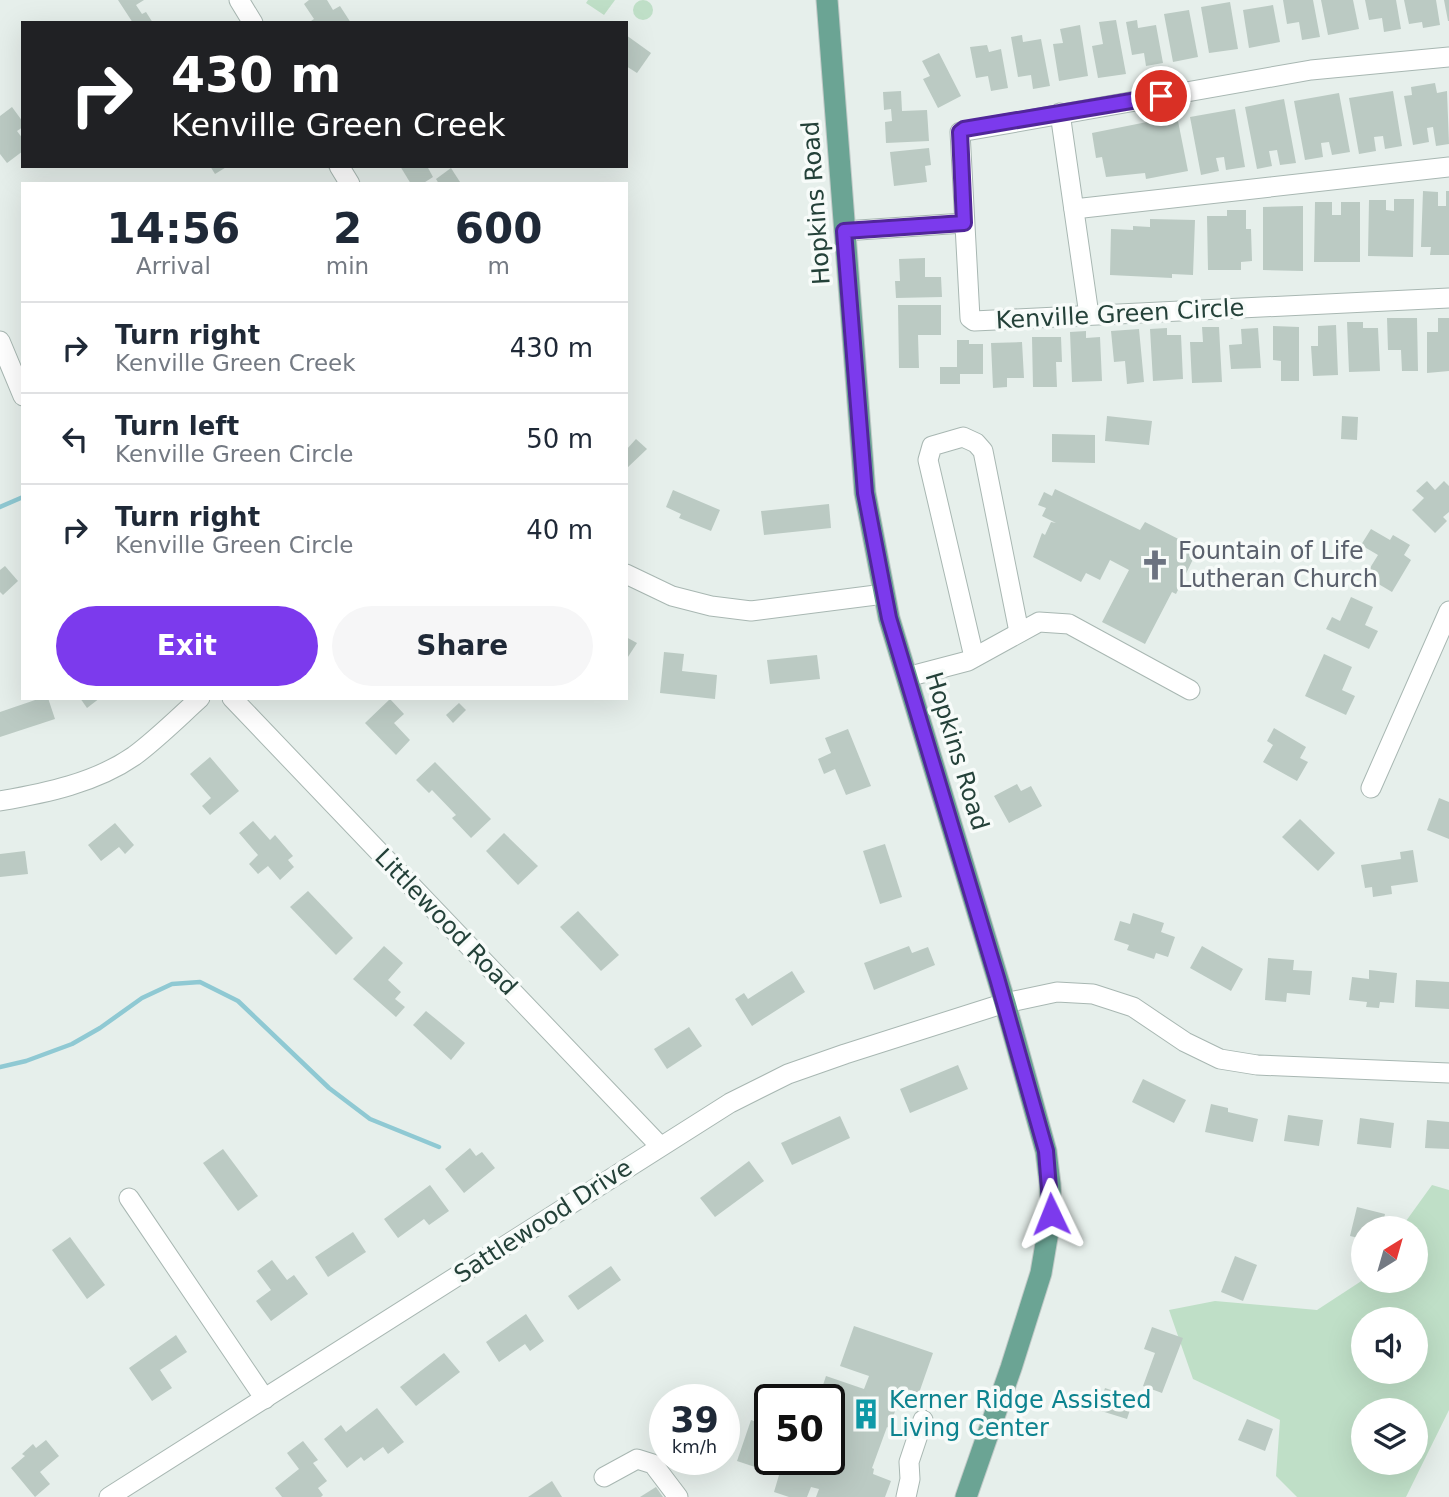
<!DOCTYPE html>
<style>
body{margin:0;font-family:"DejaVu Sans",sans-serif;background:#f6f6f7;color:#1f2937;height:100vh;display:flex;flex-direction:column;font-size:26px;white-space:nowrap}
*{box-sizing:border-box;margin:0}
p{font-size:23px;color:#747a83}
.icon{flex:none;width:38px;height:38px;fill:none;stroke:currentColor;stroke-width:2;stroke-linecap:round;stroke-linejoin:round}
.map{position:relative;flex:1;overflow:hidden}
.details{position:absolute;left:21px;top:182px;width:607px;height:518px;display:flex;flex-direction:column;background:#fff;border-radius:0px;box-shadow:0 7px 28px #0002}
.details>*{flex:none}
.banner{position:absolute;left:21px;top:21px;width:607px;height:147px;border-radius:0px;box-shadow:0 7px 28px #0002;background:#202124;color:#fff;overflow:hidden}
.needle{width:46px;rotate:37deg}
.fabs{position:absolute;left:1351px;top:1216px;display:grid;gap:14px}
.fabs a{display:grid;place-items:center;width:77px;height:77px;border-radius:50%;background:#fff;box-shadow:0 7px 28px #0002;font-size:35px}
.speed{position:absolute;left:649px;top:1384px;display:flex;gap:14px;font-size:35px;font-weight:700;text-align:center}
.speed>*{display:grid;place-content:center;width:91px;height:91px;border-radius:50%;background:#fff;box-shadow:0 7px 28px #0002;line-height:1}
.speed small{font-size:18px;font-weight:400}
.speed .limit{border:4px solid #111;border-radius:10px;background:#fff;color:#111}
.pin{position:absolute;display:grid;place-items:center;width:60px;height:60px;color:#fff;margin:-30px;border:4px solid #fff;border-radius:50%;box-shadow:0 2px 7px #0007}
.me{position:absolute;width:77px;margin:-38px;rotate:358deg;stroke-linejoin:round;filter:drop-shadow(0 0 5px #0008)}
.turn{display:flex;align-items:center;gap:24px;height:147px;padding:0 35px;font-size:32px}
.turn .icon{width:91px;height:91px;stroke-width:2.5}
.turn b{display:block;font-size:49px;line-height:60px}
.eta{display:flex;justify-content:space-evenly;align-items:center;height:119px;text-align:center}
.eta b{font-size:42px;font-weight:600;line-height:49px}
.primary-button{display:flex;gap:14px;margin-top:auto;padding:14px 35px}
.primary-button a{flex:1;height:80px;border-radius:42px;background:#7c3aed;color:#fff;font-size:28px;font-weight:600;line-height:80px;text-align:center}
.primary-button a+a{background:#f6f6f7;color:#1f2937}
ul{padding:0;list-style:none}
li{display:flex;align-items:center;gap:21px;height:91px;padding:0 35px;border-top:2px solid #e0e1e3}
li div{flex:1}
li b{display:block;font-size:26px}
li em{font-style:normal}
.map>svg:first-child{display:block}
</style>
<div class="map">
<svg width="1449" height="1497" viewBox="0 0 1449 1497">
<rect width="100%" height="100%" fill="#e6efeb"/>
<!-- green -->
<g fill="#bfdfc7" fill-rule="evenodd">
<circle cx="643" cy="10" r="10"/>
<polygon points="588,0 615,0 604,15 586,3"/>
<path d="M1432 1185 1449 1190V1410L1406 1497H1297L1276 1476 1280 1420 1193 1379 1169 1310 1215 1301 1317 1310 1363 1280 1416 1281V1228H1401ZM1363 1320H1416V1372H1363ZM1363 1410H1416V1463H1363Z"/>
</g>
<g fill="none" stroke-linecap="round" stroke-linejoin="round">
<!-- stream -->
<g stroke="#8fc9d3" stroke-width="4.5">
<polyline points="0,507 23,497"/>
<polyline points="0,1067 26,1061 72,1044 100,1028 142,998 172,984 200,982 238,1001 329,1088 370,1119 439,1147"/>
</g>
</g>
<!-- building -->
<g fill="#bbcac3">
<polygon points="118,0 144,0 136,5 142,14 146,12 153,23 133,23"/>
<polygon points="309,0 327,0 333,10 340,6 351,23 312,23 311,21 314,19 304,4"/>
<polygon points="1283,0 1313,0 1320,37 1302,40 1299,22 1287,24"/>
<polygon points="1321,0 1353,0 1359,29 1328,35"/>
<polygon points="1365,0 1396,0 1401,29 1384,32 1382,18 1369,20"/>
<polygon points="1404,0 1436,0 1440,25 1423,28 1422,22 1409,24"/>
<polygon points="1444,0 1449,0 1449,21 1448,21"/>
<polygon points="1230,2 1238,49 1209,53 1201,7"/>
<polygon points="1273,5 1280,42 1249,48 1243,10"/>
<polygon points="1189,10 1198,57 1173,62 1164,14"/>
<polygon points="1116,20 1126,74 1098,78 1092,46 1103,44 1099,22"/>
<polygon points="1137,20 1138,28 1156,25 1163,63 1146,66 1144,53 1132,55 1126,22"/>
<polygon points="1080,25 1088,76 1059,81 1053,44 1063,43 1060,29"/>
<polygon points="626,35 651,53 637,73 626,66"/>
<polygon points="1022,35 1023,42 1041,39 1050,86 1033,89 1031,75 1018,77 1011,37"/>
<polygon points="987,45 989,52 1001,49 1008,88 991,91 988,76 976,78 970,47"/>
<polygon points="939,53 961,96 938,108 923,79 930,76 922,61"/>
<polygon points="1435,83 1437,93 1447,91 1449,144 1436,146 1433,127 1427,128 1429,142 1413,145 1404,96 1412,95 1411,87"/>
<polygon points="901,91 902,111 927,110 929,141 886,143 885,122 892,121 891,109 884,110 883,92"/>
<polygon points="1393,91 1402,146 1385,149 1383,136 1374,137 1376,151 1359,154 1349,98"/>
<polygon points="1339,93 1350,152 1332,155 1329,142 1321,143 1323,157 1305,160 1294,101"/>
<polygon points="1284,99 1296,163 1280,165 1277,150 1269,151 1272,166 1257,169 1245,107"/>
<polygon points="12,107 23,122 23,127 17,131 23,139 23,151 7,163 0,154 0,116"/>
<polygon points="1235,109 1245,167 1226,170 1224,157 1216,158 1219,171 1201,175 1190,117"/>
<polygon points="1177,116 1188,171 1146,179 1145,173 1106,177 1102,157 1096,158 1092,133"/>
<polygon points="929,148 931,165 925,166 927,182 894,186 890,152"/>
<polygon points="210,166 228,166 215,174"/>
<polygon points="400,166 427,166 433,177 422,184 411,184"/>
<polygon points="451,168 460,182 457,184 439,184 436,179"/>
<polygon points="1423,191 1438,192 1438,206 1446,206 1446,191 1449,191 1449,255 1430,255 1431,247 1421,247"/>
<polygon points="1394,199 1414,199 1413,257 1368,256 1369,200 1386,200 1386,210 1394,211"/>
<polygon points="1315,202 1332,202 1332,215 1341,215 1341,202 1360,202 1360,262 1314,262"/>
<polygon points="1303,206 1303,271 1263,270 1263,207"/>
<polygon points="1227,210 1246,210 1246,229 1251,229 1252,261 1241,262 1241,270 1208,270 1207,216 1227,216"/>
<polygon points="1150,219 1195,220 1193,275 1172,274 1172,278 1110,275 1111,229 1133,230 1133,226 1150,227"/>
<polygon points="925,258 925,277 941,277 942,297 896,298 895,281 900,281 899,259"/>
<polygon points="898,305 941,305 941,335 918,335 919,368 899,368"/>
<polygon points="1387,318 1417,318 1418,371 1402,371 1401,350 1388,350"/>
<polygon points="1438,318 1449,318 1449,371 1427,373 1427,332 1438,332"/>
<polygon points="1347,322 1363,322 1363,328 1378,328 1380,371 1349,372"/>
<polygon points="1336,325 1338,375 1313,376 1311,346 1318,346 1318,326"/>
<polygon points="1273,326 1299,327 1299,381 1281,381 1281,361 1273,360"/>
<polygon points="1202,327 1219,327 1222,382 1192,383 1190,342 1203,342"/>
<polygon points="1167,328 1167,335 1181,335 1183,379 1153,381 1150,329"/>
<polygon points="1258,328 1261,368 1231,369 1229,345 1242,344 1241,329"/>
<polygon points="1139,329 1144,382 1127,384 1125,361 1114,362 1111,331"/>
<polygon points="1086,331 1086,338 1100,337 1102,381 1072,382 1070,332"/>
<polygon points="1032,337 1061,337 1062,362 1056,362 1057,387 1033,387"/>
<polygon points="957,340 969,340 969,344 983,344 983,374 960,374 960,384 940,384 940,367 957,367"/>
<polygon points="1022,342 1024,378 1007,378 1007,387 993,388 991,343"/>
<polygon points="1107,416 1152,421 1149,445 1105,441"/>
<polygon points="1342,416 1358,417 1357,440 1341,439"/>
<polygon points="1052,434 1095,435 1095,463 1052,462"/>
<polygon points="636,439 647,449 626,469 626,450"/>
<polygon points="1427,481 1435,490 1444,481 1449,486 1449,512 1443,517 1447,521 1435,533 1412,510 1424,498 1416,491"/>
<polygon points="1055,489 1140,530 1145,522 1198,549 1176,594 1172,592 1145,644 1102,622 1129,570 1110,560 1100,580 1086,573 1081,582 1033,557 1042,533 1045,535 1051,522 1056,523 1042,516 1046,508 1038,505 1044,492 1052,496"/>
<polygon points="673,490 720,510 711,531 679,518 681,514 666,507"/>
<polygon points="829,504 831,528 764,535 761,511"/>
<polygon points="1371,529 1390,540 1393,535 1410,545 1404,555 1411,560 1392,592 1365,576 1378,555 1361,545"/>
<polygon points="5,566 18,581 3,595 0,592 0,570"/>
<polygon points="1351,597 1373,607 1365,625 1378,631 1369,649 1326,629 1332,617 1340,621"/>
<polygon points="626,637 637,643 626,660"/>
<polygon points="664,652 684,654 682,671 717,675 715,699 660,693"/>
<polygon points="1324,654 1352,667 1342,690 1355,696 1346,715 1305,696"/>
<polygon points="817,655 820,679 770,684 767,660"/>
<polygon points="41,698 48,698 55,719 0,737 0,712"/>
<polygon points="80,698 100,698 87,708"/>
<polygon points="390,699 404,714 394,723 410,740 396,755 365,723"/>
<polygon points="459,703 466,710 453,723 446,715"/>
<polygon points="1274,728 1306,747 1300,758 1308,762 1297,781 1263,762 1273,745 1267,741"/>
<polygon points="848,729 871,786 846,795 835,769 824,774 818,759 831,753 825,738"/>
<polygon points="210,757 239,791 210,815 202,806 211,798 190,774"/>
<polygon points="435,762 491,819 471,838 452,818 456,815 432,790 429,793 416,780"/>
<polygon points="1017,784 1021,791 1031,786 1042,806 1009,823 994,796"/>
<polygon points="1439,798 1449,802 1449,839 1427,830"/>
<polygon points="1300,819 1335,853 1318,871 1282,837"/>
<polygon points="253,821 270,840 275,835 293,856 288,860 294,867 280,880 268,866 258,874 249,864 258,855 239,833"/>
<polygon points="115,823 134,845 125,854 119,847 101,861 88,845"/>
<polygon points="504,833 538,866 518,885 486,851"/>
<polygon points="885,844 902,897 880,904 863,851"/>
<polygon points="1413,850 1418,882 1391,886 1392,894 1373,897 1372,887 1365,888 1361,865 1401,859 1400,852"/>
<polygon points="25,851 28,874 0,877 0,854"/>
<polygon points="308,891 353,938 336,955 290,907"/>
<polygon points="578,911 619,955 601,971 560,927"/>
<polygon points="1133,913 1164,923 1161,932 1175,937 1168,957 1156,953 1154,959 1127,950 1129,945 1114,940 1120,921 1130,924"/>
<polygon points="384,946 403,963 388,980 401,992 395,999 405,1007 396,1017 353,979"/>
<polygon points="909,946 912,953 928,947 935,965 874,990 864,963"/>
<polygon points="1202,946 1243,969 1231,991 1190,968"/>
<polygon points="1268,958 1294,960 1293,970 1312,971 1310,995 1287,993 1286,1002 1265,1000"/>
<polygon points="1369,970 1397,973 1394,1003 1380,1002 1379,1008 1366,1007 1367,1002 1349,1000 1352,977 1369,979"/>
<polygon points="792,971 805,992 752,1026 735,999 744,993 748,999"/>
<polygon points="1416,980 1449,982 1449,1009 1415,1007"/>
<polygon points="426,1011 465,1043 451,1060 413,1025"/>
<polygon points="689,1027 702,1046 667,1069 654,1049"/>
<polygon points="958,1065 968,1089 910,1113 900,1089"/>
<polygon points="1143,1079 1186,1100 1174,1123 1132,1102"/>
<polygon points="1211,1104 1228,1108 1228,1112 1258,1119 1253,1142 1205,1132"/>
<polygon points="1288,1115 1323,1120 1319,1146 1284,1141"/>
<polygon points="840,1116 850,1138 792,1165 781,1143"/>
<polygon points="1360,1118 1394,1123 1391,1148 1357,1144"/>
<polygon points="1427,1120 1449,1122 1449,1149 1425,1148"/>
<polygon points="470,1148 476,1156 482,1152 495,1168 464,1193 445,1169"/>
<polygon points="223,1149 258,1196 238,1211 203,1163"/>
<polygon points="749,1161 764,1181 715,1217 700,1198"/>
<polygon points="430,1185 449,1211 429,1225 424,1219 398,1238 384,1219"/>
<polygon points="1357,1207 1385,1214 1382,1228 1363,1228 1363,1239 1350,1236"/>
<polygon points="353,1232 366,1252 328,1277 315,1257"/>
<polygon points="70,1237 105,1285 87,1299 52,1250"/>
<polygon points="1235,1256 1257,1265 1243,1301 1221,1292"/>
<polygon points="272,1260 287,1280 294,1275 308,1294 271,1321 256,1301 271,1290 257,1271"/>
<polygon points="611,1266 621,1280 578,1310 568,1296"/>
<polygon points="526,1314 544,1341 530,1351 525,1344 499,1362 486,1342"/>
<polygon points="854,1326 933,1353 919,1393 901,1387 896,1402 898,1403 889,1428 887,1427 872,1468 874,1469 873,1474 891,1481 885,1497 816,1497 819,1489 811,1487 807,1497 789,1497 774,1492 779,1475 737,1461 751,1420 770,1427 770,1460 830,1460 830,1447 833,1449 844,1416 830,1411 830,1400 818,1400 826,1376 864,1389 869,1376 840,1366"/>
<polygon points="1152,1327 1183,1338 1162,1393 1143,1386 1155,1353 1144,1349"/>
<polygon points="176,1335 187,1352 160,1370 172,1388 152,1401 129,1368"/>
<polygon points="444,1353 460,1372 416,1406 400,1387"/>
<polygon points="1105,1388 1134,1398 1127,1419 1098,1410"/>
<polygon points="377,1408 404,1442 388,1454 383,1447 364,1461 361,1457 347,1468 324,1439 341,1425 346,1432"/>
<polygon points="1247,1419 1273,1429 1265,1451 1238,1440"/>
<polygon points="46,1440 59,1456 40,1472 50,1484 35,1497 11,1468 25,1456 22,1454 33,1444 36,1448"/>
<polygon points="303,1441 318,1460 313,1463 327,1481 318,1488 323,1495 321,1497 282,1497 275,1488 299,1469 287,1453"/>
<polygon points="552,1481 562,1497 528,1497"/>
<polygon points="656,1487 663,1497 640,1497"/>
</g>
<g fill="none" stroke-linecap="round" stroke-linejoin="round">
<!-- minor casing -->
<g stroke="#a8b7b2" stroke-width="21">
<g id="minor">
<polyline points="239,0 253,23"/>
<polyline points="1449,57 1311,70 960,132 970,318 974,321 1449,298"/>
<polyline points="1060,113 1089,315"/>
<polyline points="339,166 350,184"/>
<polyline points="1074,209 1449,167"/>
<polyline points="844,231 964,223"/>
<polyline points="0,341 23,396"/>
<polyline points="626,574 672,596 711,606 751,611 884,594"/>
<polyline points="974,657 928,460 932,446 963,437 976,443 983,451 1019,632"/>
<polyline points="907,677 968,661 1039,622 1069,624 1190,690"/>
<polyline points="232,698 660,1146"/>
<polyline points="1371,788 1449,611"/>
<path d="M0 801C46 793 95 783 134 756 157 739 179 717 200 698"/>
<polyline points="129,1198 265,1399"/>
<polyline points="604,1477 637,1459 653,1464 678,1497"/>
<polyline points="109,1497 730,1103 788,1074 845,1054 1005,1003 1057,992 1093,994 1133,1007 1185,1042 1220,1059 1257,1065 1449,1073"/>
<polyline points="906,1497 910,1479 909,1462 923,1420"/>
</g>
</g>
<!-- major casing -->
<g stroke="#c2cac8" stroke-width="23">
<polyline id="major" points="827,0 865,493 889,618 1005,1003 1046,1151 1050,1184 1051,1214 1041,1273 1011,1368 966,1497"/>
</g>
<!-- minor -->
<use href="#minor" stroke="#fff" stroke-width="19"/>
<!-- major -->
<use href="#major" stroke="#6ba494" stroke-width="21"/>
</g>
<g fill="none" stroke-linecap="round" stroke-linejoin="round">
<!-- route casing -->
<g stroke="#51269a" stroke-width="18">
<polyline id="route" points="1051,1214 1046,1151 997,978 889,618 865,493 844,231 964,223 960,132 964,129 1161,96"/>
</g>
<!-- route -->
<use href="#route" stroke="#7c3aed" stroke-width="12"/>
</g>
<!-- icons -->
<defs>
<g id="church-bare" transform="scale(2.415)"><path d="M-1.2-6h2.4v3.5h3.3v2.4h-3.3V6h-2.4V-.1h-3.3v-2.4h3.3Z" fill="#6b7280" stroke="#f7fbf9" stroke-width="2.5" paint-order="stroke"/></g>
<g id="building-bare" transform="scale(2.415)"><path d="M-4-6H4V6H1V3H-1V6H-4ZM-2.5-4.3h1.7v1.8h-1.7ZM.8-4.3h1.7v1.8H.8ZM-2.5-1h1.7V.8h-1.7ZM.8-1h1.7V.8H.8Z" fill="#0f9aa8" stroke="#f7fbf9" stroke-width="2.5" paint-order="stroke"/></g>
</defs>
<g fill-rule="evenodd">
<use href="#church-bare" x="1155" y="565"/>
<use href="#building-bare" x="866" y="1414"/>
</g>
<g text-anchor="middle" stroke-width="7" stroke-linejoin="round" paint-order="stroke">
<!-- street labels -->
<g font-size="24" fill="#244139" stroke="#f7fbf9">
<text transform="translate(816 203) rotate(-94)" y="8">Hopkins Road</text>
<text transform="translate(1120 314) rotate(-3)" y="8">Kenville Green Circle</text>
<text transform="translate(957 751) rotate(73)" y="8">Hopkins Road</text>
<text transform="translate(446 922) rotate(46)" y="8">Littlewood Road</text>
<text transform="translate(543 1221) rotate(-33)" y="8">Sattlewood Drive</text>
</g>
<!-- worship labels -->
<g font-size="24" fill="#5b616d" stroke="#f7fbf9" text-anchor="start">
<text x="1178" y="559">Fountain of Life<tspan x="1178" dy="28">Lutheran Church</tspan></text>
</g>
<!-- culture labels -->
<g font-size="24" fill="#0d838f" stroke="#f7fbf9" text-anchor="start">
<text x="889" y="1408">Kerner Ridge Assisted<tspan x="889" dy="28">Living Center</tspan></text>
</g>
</g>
</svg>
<div class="fabs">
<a><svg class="needle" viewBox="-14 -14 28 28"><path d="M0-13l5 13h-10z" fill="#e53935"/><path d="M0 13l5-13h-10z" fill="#747a83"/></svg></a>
<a><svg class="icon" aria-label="sound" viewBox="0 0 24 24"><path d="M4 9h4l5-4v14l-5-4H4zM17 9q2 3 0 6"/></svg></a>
<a><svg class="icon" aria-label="layers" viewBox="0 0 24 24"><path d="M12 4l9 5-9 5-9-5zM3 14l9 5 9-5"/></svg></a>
</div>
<div class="speed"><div>39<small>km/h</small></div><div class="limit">50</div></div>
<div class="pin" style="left:1161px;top:96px;background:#d93025"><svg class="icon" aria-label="arrive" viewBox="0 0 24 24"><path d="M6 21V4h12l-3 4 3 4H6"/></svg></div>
<svg class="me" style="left:1051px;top:1214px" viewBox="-20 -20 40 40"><path d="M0-17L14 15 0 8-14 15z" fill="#7c3aed" stroke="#fff" stroke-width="4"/></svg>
<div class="banner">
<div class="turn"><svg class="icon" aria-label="right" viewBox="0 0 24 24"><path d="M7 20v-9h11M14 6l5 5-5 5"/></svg><div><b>430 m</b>Kenville Green Creek</div></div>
</div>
<section class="details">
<div class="eta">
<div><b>14:56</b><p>Arrival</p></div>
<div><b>2</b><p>min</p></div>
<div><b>600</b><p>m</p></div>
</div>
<ul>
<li><svg class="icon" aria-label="right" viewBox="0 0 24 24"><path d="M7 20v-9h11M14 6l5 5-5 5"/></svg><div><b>Turn right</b><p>Kenville Green Creek</p></div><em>430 m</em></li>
<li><svg class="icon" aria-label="left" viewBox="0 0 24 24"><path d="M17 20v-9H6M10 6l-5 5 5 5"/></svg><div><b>Turn left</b><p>Kenville Green Circle</p></div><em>50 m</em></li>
<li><svg class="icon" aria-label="right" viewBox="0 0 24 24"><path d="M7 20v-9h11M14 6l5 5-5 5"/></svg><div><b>Turn right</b><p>Kenville Green Circle</p></div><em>40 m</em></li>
</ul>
<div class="primary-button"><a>Exit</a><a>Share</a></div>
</section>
</div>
